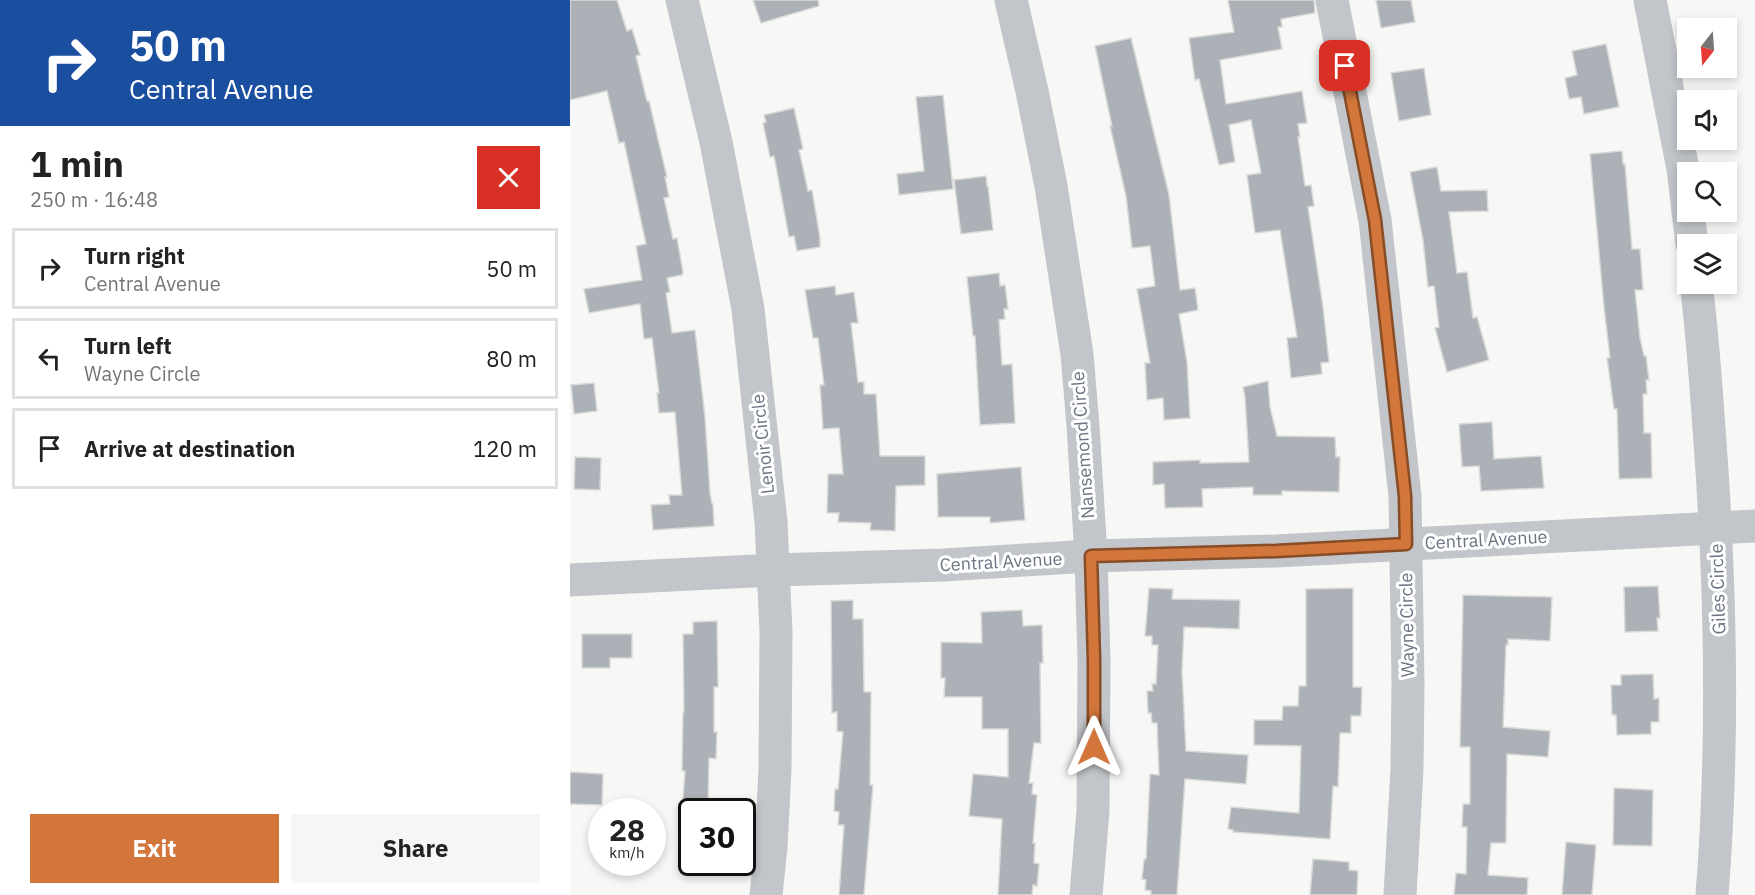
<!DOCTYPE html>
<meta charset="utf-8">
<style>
body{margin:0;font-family:"IBM Plex Sans",sans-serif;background:#f6f6f6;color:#222;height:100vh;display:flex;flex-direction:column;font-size:22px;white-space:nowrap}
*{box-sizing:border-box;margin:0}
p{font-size:20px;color:#767676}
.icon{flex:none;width:33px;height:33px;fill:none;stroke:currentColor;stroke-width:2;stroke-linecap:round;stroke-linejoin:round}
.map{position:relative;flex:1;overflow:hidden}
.side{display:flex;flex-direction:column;background:#fff;width:570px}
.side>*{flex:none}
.banner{background:#1a4fa0;color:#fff;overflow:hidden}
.needle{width:39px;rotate:197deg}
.fabs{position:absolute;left:1107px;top:18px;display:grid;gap:12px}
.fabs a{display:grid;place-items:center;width:60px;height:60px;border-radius:0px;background:#fff;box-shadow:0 3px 9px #0003;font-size:30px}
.speed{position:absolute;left:18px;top:798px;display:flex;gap:12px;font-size:30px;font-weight:700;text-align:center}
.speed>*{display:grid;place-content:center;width:78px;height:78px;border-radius:50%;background:#fff;box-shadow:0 3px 9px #0003;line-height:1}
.speed small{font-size:15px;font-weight:400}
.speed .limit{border:3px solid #111;border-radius:9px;background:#fff;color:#111}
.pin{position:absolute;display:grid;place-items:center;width:51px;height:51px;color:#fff;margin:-26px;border-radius:12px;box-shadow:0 3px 9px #0006}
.me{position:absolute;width:66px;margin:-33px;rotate:0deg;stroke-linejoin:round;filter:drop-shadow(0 0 4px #0008)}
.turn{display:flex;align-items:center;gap:21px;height:126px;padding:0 30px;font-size:27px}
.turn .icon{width:78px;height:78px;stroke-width:2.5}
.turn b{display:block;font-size:42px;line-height:51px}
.round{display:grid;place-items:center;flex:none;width:63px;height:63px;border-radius:0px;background:#f6f6f6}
.headline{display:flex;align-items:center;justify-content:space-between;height:102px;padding:0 30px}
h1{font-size:36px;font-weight:700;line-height:45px}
.cta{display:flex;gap:12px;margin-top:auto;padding:12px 30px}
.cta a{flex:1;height:69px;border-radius:0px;background:#d2763b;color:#fff;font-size:24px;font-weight:700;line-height:69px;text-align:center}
.cta a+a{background:#f6f6f6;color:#222}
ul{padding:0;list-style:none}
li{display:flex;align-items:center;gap:18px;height:81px;margin:0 12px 9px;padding:0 18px;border:3px solid #e0e0e0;border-radius:0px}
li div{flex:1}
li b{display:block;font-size:22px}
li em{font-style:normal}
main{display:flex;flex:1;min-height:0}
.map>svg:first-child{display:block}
</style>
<main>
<section class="side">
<div class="banner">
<div class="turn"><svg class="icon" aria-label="right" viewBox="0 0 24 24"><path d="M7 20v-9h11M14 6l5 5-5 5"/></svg><div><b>50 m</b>Central Avenue</div></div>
</div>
<div class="headline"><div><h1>1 min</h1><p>250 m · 16:48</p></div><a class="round" style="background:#d93025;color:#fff"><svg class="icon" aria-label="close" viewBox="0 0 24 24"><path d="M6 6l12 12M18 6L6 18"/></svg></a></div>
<ul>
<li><svg class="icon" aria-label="right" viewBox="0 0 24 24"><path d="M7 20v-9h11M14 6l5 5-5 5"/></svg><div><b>Turn right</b><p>Central Avenue</p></div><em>50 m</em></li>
<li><svg class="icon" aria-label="left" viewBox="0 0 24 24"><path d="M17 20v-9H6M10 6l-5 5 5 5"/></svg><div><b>Turn left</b><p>Wayne Circle</p></div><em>80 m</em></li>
<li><svg class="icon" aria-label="arrive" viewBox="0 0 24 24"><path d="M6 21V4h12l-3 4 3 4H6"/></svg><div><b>Arrive at destination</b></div><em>120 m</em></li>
</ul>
<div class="cta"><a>Exit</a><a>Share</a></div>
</section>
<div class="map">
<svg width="1185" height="895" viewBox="0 0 1185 895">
<rect width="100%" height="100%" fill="#f7f8f6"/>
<!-- building -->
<g fill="#acb1b7" stroke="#d9dad8" stroke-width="1.5">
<polygon points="0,0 47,0 57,31 62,29 70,55 66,56 77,101 79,101 97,177 95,177 99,197 94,198 103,239 107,238 113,272 112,275 97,278 100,292 96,293 102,333 125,330 135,417 140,493 142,504 143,504 144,526 83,530 81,505 100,504 99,495 112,495 105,412 89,413 87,393 89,393 82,338 74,339 70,304 19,313 14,289 72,280 66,246 76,244 54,142 49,143 37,91 0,100"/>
<polygon points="183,0 248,0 249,6 191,23"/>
<polygon points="658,0 744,0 745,13 711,19 712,27 708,27 712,49 650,60 656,104 732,91 737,123 728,124 730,137 728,137 735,186 741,185 744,206 738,207 753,307 759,362 751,363 752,374 721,378 717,338 727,337 710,230 685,233 677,175 691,173 681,120 659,125 665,162 649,165 629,79 625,80 619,38 664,32"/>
<polygon points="806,0 841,0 845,22 811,28"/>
<polygon points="561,38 599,195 610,290 625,288 628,310 609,314 617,362 620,418 594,420 593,398 577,400 575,363 580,363 567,289 585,286 580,246 562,248 556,196 540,126 542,126 525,46"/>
<polygon points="1036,44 1049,107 1014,114 1011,97 999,99 995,78 1007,75 1002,51"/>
<polygon points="854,68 861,115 829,121 821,73"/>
<polygon points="373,95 383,189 329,195 327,174 354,171 346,97"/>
<polygon points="224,108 233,149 229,150 238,191 242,190 250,238 250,247 227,251 224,236 219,237 204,156 200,157 193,123 196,122 194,115"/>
<polygon points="1052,151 1053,164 1055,164 1062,249 1070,249 1073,290 1065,290 1070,338 1074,356 1076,356 1079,380 1076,380 1077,394 1073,394 1074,433 1081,433 1082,478 1049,479 1047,409 1044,409 1037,358 1040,358 1034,307 1020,154"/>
<polygon points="867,167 871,191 917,190 918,211 879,212 887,273 897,272 903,318 907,317 919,360 877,372 865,328 869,327 864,286 858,287 853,240 840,172"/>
<polygon points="416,176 417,186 418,186 423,230 391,234 384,180"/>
<polygon points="429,273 430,286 435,285 438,309 434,309 435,319 429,320 432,365 442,364 445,423 410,425 405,336 403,336 397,277"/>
<polygon points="265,286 266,295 284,292 288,323 281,323 288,382 294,382 294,394 306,394 310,456 355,456 355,485 326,486 325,531 300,530 301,523 268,522 269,513 257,513 258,474 273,474 269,428 253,429 250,385 254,385 248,338 243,338 235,290"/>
<polygon points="698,381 700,407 707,436 765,437 766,457 770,457 769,492 712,491 712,495 683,495 683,487 632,489 633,507 595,508 594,484 583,485 583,462 630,460 630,463 679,462 675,397 673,387"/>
<polygon points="24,383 27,411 4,414 1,385"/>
<polygon points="922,422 924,459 971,456 974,488 911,491 909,466 892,467 889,424"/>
<polygon points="5,457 31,458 30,490 4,489"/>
<polygon points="451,467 455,520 420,523 420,517 368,517 367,474"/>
<polygon points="1088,586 1090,618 1087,618 1088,631 1055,632 1054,587"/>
<polygon points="579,588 603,589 602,599 670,600 669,629 614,627 612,671 616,751 678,755 676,784 615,779 607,895 581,895 581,891 575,890 576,880 572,879 574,859 576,859 580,774 589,775 587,723 582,723 581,713 578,713 577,691 583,691 582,684 586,684 588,645 582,645 582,636 575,636"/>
<polygon points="783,588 783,687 792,687 791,716 781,716 781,733 770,733 768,787 763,786 760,839 663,832 663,830 658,829 661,807 729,813 731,746 684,745 684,720 712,720 713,706 728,706 729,686 736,686 736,589"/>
<polygon points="893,595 982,597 980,641 938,639 938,645 936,645 933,727 980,731 978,757 937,754 936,843 921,843 918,875 958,878 957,895 884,895 886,873 896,874 897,827 892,827 893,804 900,804 900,747 890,747"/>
<polygon points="283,600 283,619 293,619 294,692 301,692 300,785 303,785 294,895 269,895 274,825 268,825 269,812 264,811 265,789 268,789 273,732 267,731 267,712 262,713 261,601"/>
<polygon points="452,610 453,626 472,625 473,663 470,663 471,743 464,743 459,783 463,783 462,794 467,795 463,843 465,843 464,863 469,864 467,886 463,885 462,895 428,895 432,819 399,816 403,774 438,777 438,729 412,729 412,697 374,697 375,678 371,678 371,642 412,643 411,612"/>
<polygon points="147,621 148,687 144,687 144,732 147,732 146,759 139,758 138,812 112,812 115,771 112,771 113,712 114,712 113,634 123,634 123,622"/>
<polygon points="12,634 62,634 62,658 40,658 40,668 12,668"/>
<polygon points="1083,674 1084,699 1089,698 1089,722 1081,722 1081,734 1047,735 1046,715 1042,715 1041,685 1051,685 1051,675"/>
<polygon points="0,772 33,774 32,805 0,804"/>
<polygon points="1044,788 1083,790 1082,846 1043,845"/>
<polygon points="996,842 1026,845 1022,895 992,895"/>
<polygon points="743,859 779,862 779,870 788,871 787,895 740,895"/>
</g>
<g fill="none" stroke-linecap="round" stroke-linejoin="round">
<!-- minor -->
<g stroke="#c2c5c9" stroke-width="33">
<polyline points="112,0 146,142 178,309 201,522 206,633 205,770 201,847 196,895"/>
<polyline points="441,0 462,91 481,186 507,354 513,426 521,556 524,661 523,811 516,895"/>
<polyline points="762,0 805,220 835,496 838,683 837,769 830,895"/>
<polyline points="1080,0 1113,169 1118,210"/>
<polyline points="1118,212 1122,244"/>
<path d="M1126 284C1133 336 1136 389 1140 442 1151 593 1154 744 1142 895"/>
<polyline points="0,580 204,570 373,565 521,556 706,551 1185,526"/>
</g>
</g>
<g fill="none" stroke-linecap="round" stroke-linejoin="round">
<!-- route casing -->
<g stroke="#884d26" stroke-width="15">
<polyline id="route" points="524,747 524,661 521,556 706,551 836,544 835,496 805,220 775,66"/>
</g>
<!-- route -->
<use href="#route" stroke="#d2763b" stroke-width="10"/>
</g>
<g text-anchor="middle" stroke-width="6" stroke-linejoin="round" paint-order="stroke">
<!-- street labels -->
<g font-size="18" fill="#6a7483" stroke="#fff">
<text transform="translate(193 444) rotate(-96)" y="6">Lenoir Circle</text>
<text transform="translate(513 445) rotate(-94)" y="6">Nansemond Circle</text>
<text transform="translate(916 540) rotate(-3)" y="6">Central Avenue</text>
<text transform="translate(431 562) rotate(-3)" y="6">Central Avenue</text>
<text transform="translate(1148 589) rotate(-92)" y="6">Giles Circle</text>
<text transform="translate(837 625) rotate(-91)" y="6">Wayne Circle</text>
</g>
</g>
</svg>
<div class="fabs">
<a><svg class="needle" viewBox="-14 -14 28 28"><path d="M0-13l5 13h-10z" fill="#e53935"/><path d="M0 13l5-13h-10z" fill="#767676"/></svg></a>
<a><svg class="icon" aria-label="sound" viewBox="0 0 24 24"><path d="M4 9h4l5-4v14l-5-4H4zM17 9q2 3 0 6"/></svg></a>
<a><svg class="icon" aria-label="search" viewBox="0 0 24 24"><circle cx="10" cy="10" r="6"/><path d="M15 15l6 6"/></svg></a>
<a><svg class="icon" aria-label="layers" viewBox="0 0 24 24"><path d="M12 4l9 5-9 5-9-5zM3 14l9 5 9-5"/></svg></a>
</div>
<div class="speed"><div>28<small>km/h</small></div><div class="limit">30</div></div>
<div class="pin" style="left:775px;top:66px;background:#d93025"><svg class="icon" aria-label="arrive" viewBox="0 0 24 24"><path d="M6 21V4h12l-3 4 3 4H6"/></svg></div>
<svg class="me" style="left:524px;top:747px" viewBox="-20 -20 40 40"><path d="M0-17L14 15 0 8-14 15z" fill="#d2763b" stroke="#fff" stroke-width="4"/></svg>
</div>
</main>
